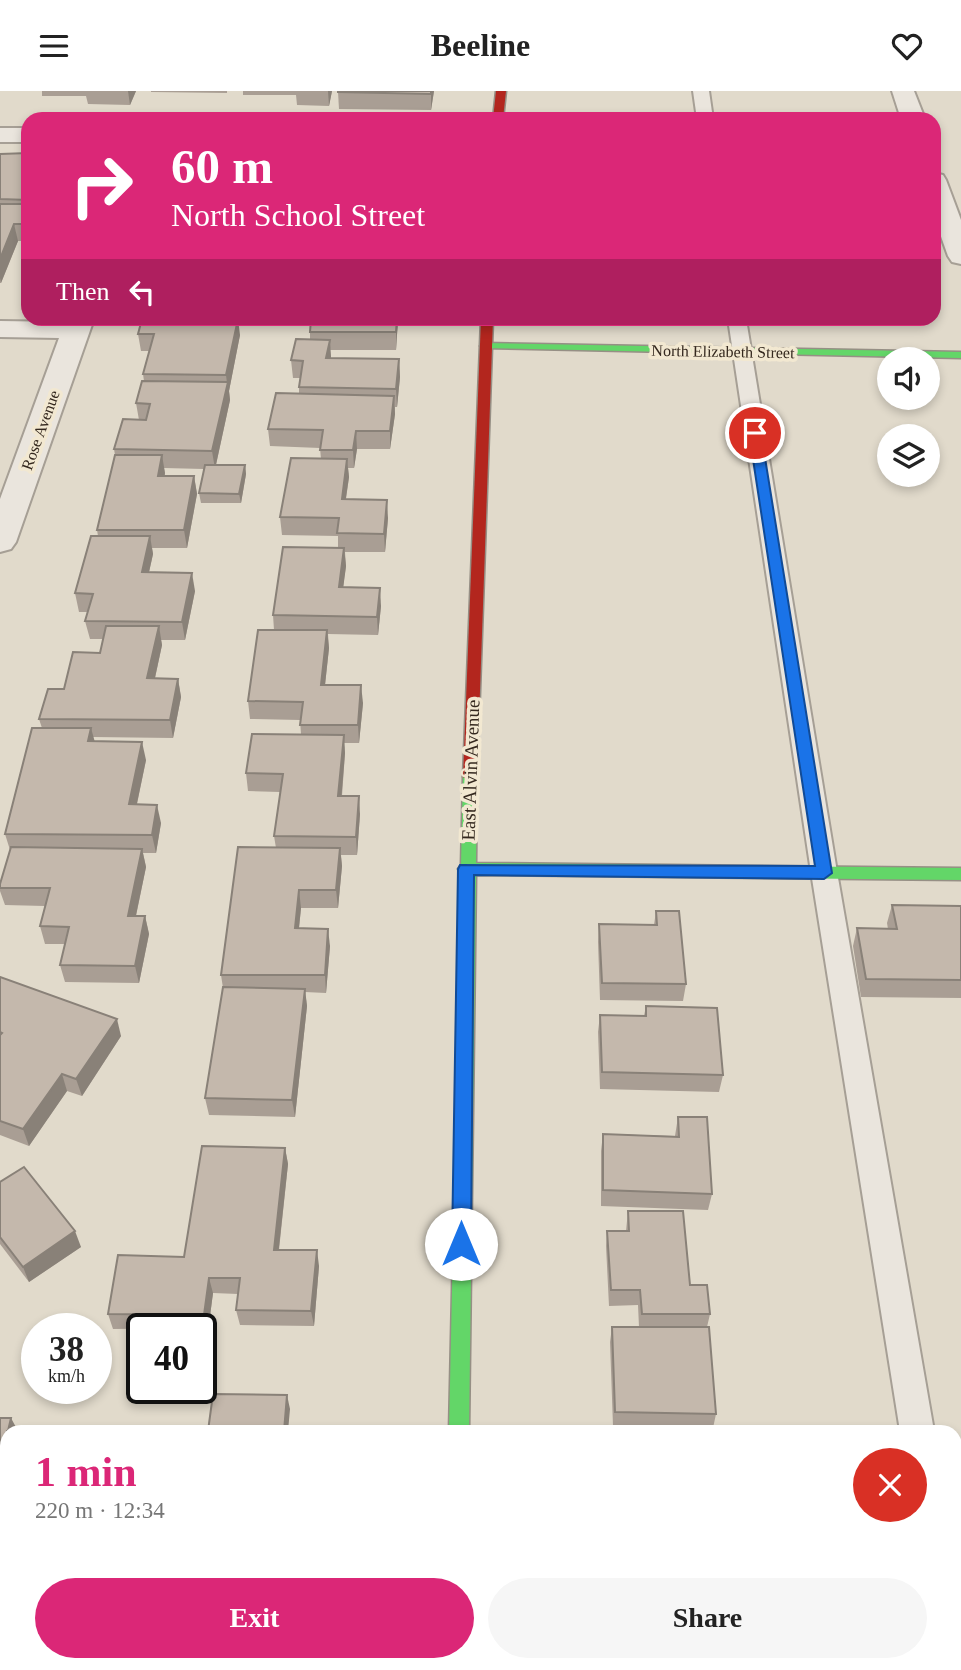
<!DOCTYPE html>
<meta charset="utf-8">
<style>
body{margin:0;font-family:"Times New Roman",serif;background:#f6f6f6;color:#222;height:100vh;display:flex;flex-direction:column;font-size:26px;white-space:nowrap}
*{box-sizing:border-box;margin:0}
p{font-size:23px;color:#767676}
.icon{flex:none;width:38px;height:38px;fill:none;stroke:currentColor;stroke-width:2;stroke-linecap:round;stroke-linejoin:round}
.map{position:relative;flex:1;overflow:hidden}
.drawer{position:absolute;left:0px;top:1334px;width:962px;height:247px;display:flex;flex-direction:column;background:#fff;border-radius:21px 21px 0 0;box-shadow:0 4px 10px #0003}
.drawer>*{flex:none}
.banner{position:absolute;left:21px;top:21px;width:920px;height:214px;border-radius:21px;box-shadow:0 4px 10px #0003;background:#db2777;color:#fff;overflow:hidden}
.tools{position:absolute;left:877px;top:256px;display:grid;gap:14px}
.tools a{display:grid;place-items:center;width:63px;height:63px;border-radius:50%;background:#fff;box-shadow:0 4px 10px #0003;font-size:35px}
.speed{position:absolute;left:21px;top:1222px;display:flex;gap:14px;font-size:35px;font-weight:700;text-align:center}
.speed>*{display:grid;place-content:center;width:91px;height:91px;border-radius:50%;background:#fff;box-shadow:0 4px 10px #0003;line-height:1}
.speed small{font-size:18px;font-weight:400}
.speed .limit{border:4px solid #111;border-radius:10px;background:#fff;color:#111}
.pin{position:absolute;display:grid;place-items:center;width:60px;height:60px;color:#fff;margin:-30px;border:4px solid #fff;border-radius:50%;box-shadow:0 2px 7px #0007}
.me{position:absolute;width:77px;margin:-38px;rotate:0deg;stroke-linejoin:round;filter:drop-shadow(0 0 5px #0008)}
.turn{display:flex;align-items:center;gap:24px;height:147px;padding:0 35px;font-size:32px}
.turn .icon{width:91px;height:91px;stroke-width:2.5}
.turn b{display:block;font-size:49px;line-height:60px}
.then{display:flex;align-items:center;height:66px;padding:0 35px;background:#0003;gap:14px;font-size:26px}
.round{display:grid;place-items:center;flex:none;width:74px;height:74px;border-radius:37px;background:#f6f6f6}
.headline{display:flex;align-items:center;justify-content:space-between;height:119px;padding:0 35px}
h1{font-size:42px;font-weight:700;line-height:52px;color:#db2777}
.primary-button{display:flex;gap:14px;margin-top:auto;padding:14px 35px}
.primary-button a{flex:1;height:80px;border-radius:42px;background:#db2777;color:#fff;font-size:28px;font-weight:700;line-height:80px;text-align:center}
.primary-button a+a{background:#f6f6f6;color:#222}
header{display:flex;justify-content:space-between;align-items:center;height:91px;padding:0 35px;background:#fff;font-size:32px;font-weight:700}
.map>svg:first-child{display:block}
</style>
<header><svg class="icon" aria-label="menu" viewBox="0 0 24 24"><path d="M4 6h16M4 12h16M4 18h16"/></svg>Beeline<svg class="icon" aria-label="heart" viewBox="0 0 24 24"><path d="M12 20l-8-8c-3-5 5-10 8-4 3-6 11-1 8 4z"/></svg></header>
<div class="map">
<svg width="961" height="1579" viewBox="0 0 961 1579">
<rect width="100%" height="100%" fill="#e1dacb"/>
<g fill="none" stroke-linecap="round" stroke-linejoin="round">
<!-- lane casing -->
<g stroke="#a69f95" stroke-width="4">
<g id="lane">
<polygon points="693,0 709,0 713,28 697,28"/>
<polygon points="728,228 746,228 837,781 934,1340 900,1340 811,781"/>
<polygon points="956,1551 961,1553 961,1579 939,1579 938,1573 956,1573"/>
</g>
</g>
<!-- street casing -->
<g stroke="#a69f95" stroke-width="4">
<g id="street">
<polygon points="892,0 914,0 925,28 901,28"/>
<rect x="0" y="37" width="28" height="14"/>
<polygon points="934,82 943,84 946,89 961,129 961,173 952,171 948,165 934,126"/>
<polygon points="67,228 94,228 16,451 11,458 0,461 0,408 59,247 0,246 0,230 65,231"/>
</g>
</g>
<!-- fast casing -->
<g stroke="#968f85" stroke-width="3">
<g id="fast">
<polygon points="486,252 961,261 961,267 482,257 480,255"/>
<polygon points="470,681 477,686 476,772 961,777 961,789 476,784 469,1340 449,1340 461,782 458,778 461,774 463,686"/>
</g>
</g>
<!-- jam casing -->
<g stroke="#968f85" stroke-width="3">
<g id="jam">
<polygon points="496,0 506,0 503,28 493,28"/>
<polygon points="481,228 493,228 477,686 470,691 463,686"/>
<rect x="445" y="1573" width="22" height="6"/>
</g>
</g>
<!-- lane -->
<use href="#lane" fill="#eae5dd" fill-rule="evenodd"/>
<!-- street -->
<use href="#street" fill="#eae5dd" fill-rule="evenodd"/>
<!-- fast -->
<use href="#fast" fill="#63d668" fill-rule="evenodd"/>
<!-- jam -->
<use href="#jam" fill="#b3261e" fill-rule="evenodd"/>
</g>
<!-- wall -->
<g fill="#a99e94">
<polygon points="42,0 136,0 130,14 88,13 86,5 42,5"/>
<polygon points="151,0 227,0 227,2 151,1"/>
<polygon points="243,0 332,0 329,15 297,14 296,4 243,4"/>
<polygon points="434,0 431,19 339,18 338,1"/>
<polygon points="28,62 28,150 18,150 1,192 0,192 0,63"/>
<polygon points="398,228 396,259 330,259 331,267 399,268 400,286 397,316 395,316 395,323 390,358 357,358 354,377 348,377 349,386 346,408 388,427 385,461 345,461 346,475 343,496 381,515 378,544 328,543 329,557 325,594 363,612 359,652 344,652 345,662 342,705 360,723 357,764 341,764 342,775 338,817 301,817 299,837 330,855 326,902 305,901 307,915 295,1026 209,1024 205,1007 223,897 221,884 276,757 274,745 280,701 248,700 246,682 301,643 300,629 250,628 248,610 274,539 273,524 338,457 338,445 282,444 280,426 321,368 320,357 270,355 268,338 299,303 299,296 300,287 293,287 291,269 310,249 310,241"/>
<polygon points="138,243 240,244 229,300 230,309 216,374 245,374 246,383 241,412 201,412 199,402 204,378 164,377 165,385 194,385 197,403 187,457 152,457 153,463 149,481 195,500 185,549 161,549 162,554 155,587 178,588 181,606 173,647 93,646 94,651 146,669 137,713 161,732 156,762 143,762 146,776 136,825 145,825 149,843 139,892 65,891 60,874 65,853 45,853 40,835 45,815 5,814 0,800 0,793 10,759 5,743 42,637 39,628 64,598 100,562 103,548 90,548 85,530 88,521 79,521 75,502 98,445 97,439 115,364 114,358 139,329 136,312 144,290 143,283 149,260 141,260"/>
<polygon points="892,814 961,815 961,907 861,906 853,855 857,837 888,838 887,832"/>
<polygon points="656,820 686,893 683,910 600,909 598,851 599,833 654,834"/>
<polygon points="0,886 121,945 82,1005 67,1000 29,1055 0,1044"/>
<polygon points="646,915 723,984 719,1001 600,998 598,941 600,924 644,925"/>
<polygon points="678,1026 712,1103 708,1119 601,1115 601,1060 603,1043 675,1045"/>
<polygon points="285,1057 288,1073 279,1159 319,1175 314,1235 240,1234 236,1219 238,1203 213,1202 208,1240 201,1240 201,1237 113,1238 108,1223 184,1166"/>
<polygon points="0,1091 81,1156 29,1191 0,1153"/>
<polygon points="628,1120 690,1194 710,1223 707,1236 716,1323 713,1337 613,1335 610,1251 612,1236 639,1236 638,1214 609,1215 606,1155 607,1140 626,1140"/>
<polygon points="0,1327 7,1340 7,1489 0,1489"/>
<polygon points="750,1573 894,1573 895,1579 750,1579"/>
</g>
<!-- shaded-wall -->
<g fill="#898178">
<polygon points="128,0 136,0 130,14"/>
<polygon points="328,0 332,0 329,15"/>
<polygon points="431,0 434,0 431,19"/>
<polygon points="14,133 18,150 1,192 0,187 0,168"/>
<polygon points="238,228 240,244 229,300 230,309 215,378 212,360 227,292 226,284"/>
<polygon points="397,228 398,228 396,259 396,241"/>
<polygon points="330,249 331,266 328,285 326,267"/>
<polygon points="399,268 400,286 397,316 396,298"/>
<polygon points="394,305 395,323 390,358 390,340"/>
<polygon points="356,340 357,358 354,377 353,359"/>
<polygon points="162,364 165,382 161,403 158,385"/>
<polygon points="347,368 349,386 343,426 342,408"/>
<polygon points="245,374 246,383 241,412 239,403"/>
<polygon points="194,385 197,403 187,457 184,439"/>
<polygon points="387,409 388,427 385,461 384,443"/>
<polygon points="150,445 153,463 145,499 142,481"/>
<polygon points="344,457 346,475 341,514 339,496"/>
<polygon points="192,482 195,500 185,549 182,531"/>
<polygon points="380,497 381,515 378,544 377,526"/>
<polygon points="159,535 162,554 151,605 147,587"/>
<polygon points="327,539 329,557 323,612 321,594"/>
<polygon points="178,588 181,606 173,647 170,629"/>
<polygon points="361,594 363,612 359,652 358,634"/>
<polygon points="91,637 96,655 88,650"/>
<polygon points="344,644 345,662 340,723 338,705"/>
<polygon points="142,651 146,669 133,731 129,713"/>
<polygon points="359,705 360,723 357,764 356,746"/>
<polygon points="157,714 161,732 156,762 152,744"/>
<polygon points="340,757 342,775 338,817 336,799"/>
<polygon points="142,758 146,776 132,843 128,825"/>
<polygon points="299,799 301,817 297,855 295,837"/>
<polygon points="145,825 149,843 139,892 135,875"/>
<polygon points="328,838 330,855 326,902 325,884"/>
<polygon points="305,898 307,915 295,1026 292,1009"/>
<polygon points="117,928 121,945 82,1005 76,988"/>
<polygon points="62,983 67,1000 29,1055 23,1038"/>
<polygon points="285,1057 288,1073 277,1174 274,1159"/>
<polygon points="75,1140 81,1156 29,1191 23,1176"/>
<polygon points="317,1159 319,1175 314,1235 311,1220"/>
<polygon points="209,1187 213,1202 208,1240 204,1224"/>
<polygon points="287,1304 290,1318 288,1340 284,1340"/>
<polygon points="11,1327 18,1340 8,1340"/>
<polygon points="7,1349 7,1377 3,1370"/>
</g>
<!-- building -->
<g fill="#c4b8ac" stroke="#898178" stroke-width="2">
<polygon points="338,0 431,0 431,3 338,1"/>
<polygon points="28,62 28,109 0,108 0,63"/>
<polygon points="0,113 28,113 28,133 14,133 0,168"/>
<polygon points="142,228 238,228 226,284 143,283 154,243 138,243"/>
<polygon points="311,228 397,228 396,241 310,241"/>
<polygon points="296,248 330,249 326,267 399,268 396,298 299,296 303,270 291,269"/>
<polygon points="142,290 228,291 212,360 114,358 123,328 146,329 150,313 136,312"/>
<polygon points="276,302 394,305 390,340 356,340 353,359 320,359 323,339 268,338"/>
<polygon points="115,364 162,364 158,385 194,385 184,439 97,439"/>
<polygon points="291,367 347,368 342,408 387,409 384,443 337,442 339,427 280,426"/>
<polygon points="205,374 245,374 239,403 199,402"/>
<polygon points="91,445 150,445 142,481 192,482 182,531 85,530 93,503 75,502"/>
<polygon points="283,456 344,457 339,496 380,497 377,526 273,524"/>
<polygon points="106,535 159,535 147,587 178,588 170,629 39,628 48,598 64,598 73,561 100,562"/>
<polygon points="258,539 327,539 321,594 361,594 358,634 300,634 303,611 248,610"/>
<polygon points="32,637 91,637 88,650 142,651 129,713 157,714 152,744 5,743"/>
<polygon points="252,643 344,644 338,705 359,705 356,746 274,745 283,683 246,682"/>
<polygon points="11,756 142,758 128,825 145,825 135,875 60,874 69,836 40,835 50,797 0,797 0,793"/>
<polygon points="238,756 340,757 336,799 299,799 295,837 328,838 325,884 221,884"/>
<polygon points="892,814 961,815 961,889 866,888 857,837 897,838"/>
<polygon points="656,820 679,820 686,893 602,892 599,833 657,834"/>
<polygon points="0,886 117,928 76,988 62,983 23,1038 0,1030 0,944 2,942 0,941"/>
<polygon points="223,896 305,898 292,1009 205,1007"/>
<polygon points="646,915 717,917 723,984 602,981 600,924 646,925"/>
<polygon points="678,1026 707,1026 712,1103 603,1099 603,1043 679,1046"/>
<polygon points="202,1055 285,1057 274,1159 317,1159 311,1220 236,1219 240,1187 209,1187 204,1224 108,1223 118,1164 184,1166"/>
<polygon points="24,1076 75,1140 23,1176 0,1146 0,1091"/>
<polygon points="628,1120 683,1120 690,1194 707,1194 710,1223 642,1223 640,1199 611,1199 607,1140 629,1140"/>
<polygon points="612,1236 709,1236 716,1323 615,1321"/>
<polygon points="213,1303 287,1304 284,1340 208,1340"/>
<polygon points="0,1327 11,1327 8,1340 7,1340 7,1349 3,1370 7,1370 7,1476 0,1476"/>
<rect x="624" y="1573" width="106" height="6"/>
<polygon points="756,1573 894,1573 895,1579 756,1579"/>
</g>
<!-- route -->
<polygon fill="#1a73e8" stroke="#114b97" stroke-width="2" points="755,339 761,342 832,782 824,788 474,784 471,1153 468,1159 461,1161 455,1159 452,1153 458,778 460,774 815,775 749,342"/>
<g text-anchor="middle" stroke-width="7" stroke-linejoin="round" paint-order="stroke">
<!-- far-street labels -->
<g font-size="16" fill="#34281e" stroke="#f2e8d1">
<text transform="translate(723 260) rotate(1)" y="6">North Elizabeth Street</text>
<text transform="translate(40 339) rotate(-70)" y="6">Rose Avenue</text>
</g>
<!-- street labels -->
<g font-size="19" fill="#34281e" stroke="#f2e8d1">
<text transform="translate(470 679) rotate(-88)" y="7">East Alvin Avenue</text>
</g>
</g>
</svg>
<div class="tools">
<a><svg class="icon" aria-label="sound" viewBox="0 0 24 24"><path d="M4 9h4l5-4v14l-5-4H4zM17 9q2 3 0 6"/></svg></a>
<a><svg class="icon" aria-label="layers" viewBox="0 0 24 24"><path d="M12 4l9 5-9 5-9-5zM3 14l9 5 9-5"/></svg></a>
</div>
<div class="speed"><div>38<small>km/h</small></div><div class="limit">40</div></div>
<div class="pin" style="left:755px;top:342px;background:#d93025"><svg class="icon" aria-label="arrive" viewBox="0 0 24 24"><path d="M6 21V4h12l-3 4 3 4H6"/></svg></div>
<svg class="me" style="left:461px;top:1153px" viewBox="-20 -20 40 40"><circle r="19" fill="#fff"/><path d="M0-13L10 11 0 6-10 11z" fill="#1a73e8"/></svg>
<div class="banner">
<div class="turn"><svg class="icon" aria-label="right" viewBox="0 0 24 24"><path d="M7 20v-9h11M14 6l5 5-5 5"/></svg><div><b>60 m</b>North School Street</div></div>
<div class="then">Then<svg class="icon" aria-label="left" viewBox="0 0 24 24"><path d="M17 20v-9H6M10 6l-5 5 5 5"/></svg></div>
</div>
<section class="drawer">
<div class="headline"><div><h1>1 min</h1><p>220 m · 12:34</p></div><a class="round" style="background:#d93025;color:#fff"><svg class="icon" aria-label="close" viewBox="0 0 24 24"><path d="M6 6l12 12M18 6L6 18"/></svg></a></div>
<div class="primary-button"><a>Exit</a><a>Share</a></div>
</section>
</div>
